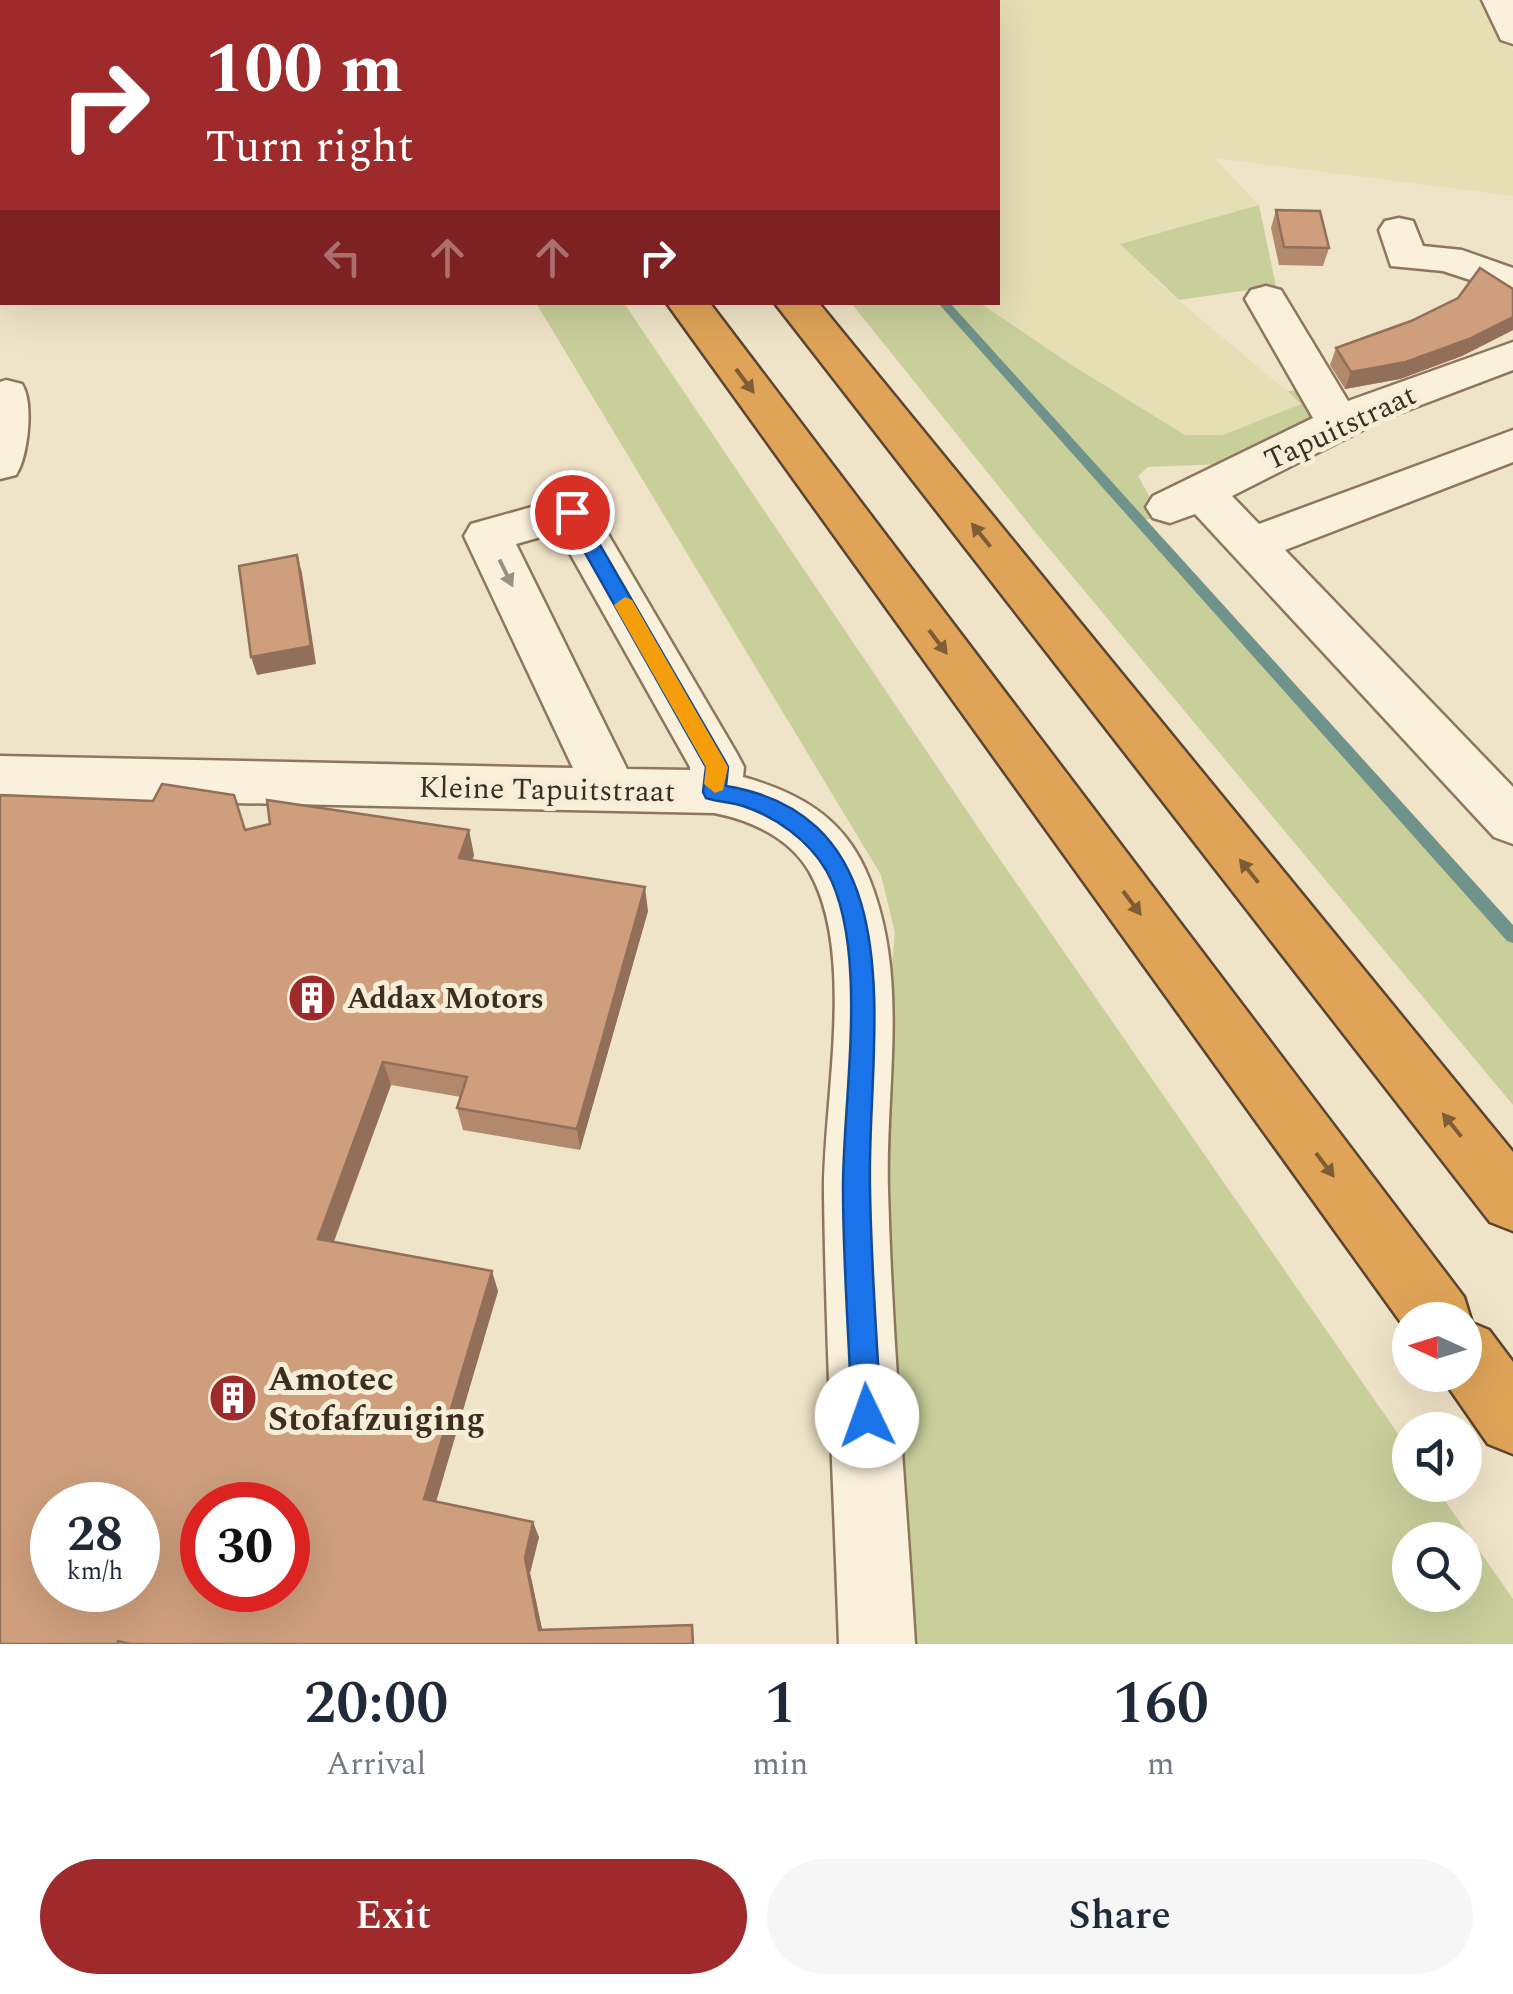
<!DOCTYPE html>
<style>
body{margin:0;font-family:Spectral,serif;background:#f6f6f7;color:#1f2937;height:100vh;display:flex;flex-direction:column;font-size:38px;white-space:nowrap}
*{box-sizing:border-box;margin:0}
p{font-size:32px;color:#747a83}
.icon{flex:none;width:55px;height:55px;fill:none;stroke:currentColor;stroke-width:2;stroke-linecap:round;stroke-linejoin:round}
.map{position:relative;height:1644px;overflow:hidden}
.panel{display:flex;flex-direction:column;background:#fff;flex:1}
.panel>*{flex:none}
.top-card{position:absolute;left:0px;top:0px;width:1000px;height:305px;box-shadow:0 10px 40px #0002;background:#9e2a2b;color:#fff;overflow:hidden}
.needle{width:65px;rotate:274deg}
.buttons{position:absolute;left:1392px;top:1302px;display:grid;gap:20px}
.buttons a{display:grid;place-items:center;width:90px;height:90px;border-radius:50%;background:#fff;box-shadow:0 10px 40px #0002;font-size:50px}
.speed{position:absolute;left:30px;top:1482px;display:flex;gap:20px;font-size:50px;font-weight:700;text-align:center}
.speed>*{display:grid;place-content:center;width:130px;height:130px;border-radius:50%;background:#fff;box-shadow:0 10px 40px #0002;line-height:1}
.speed small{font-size:25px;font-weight:400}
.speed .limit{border:15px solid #d22;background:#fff;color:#111}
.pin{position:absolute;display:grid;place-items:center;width:85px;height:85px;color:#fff;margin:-42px;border:5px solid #fff;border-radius:50%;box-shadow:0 2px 10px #0007}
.me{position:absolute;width:110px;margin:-55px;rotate:357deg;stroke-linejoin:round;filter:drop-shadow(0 0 8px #0008)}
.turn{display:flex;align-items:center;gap:35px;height:210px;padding:0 40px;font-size:45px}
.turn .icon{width:130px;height:130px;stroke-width:2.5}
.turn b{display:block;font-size:70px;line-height:85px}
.lanes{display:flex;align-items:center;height:95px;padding:0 40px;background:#0003;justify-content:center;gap:50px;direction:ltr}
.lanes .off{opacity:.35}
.eta{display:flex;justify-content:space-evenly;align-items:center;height:170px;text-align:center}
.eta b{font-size:60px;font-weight:600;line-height:70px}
.action{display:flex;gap:20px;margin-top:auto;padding:20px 40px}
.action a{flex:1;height:115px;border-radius:60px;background:#9e2a2b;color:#fff;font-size:40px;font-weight:600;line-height:115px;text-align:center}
.action a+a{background:#f6f6f7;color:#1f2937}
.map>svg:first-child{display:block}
</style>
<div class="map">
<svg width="1513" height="1644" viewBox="0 0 1513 1644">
<rect width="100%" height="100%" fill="#f0e4c8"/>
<!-- farmland -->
<polygon fill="#e6deb5" points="694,0 1487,0 1513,52 1513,196 1214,158 1259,205 1121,244 1165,289 1302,404 1223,435 1185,435 1075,367 980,303 998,302 998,2"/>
<!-- green -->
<g fill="#c9cf9b" fill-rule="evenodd">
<polygon points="1259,205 1276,286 1179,300 1120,244"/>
<path d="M536 303H624L992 848 1410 1451V1485H1434L1513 1599V1644H911L876 1118 895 933 881 875ZM1410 1540H1465V1595H1410Z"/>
<polygon points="851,303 980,303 1075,367 1185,435 1223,435 1301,404 1287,391 1303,390 1323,416 1225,464 1148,467 1138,476 1162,518 1138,520 1513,936 1513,1105 1037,534"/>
</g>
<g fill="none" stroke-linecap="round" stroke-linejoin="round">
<!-- stream -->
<g fill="#6f938a" fill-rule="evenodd">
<polygon points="666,0 676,0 678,2 668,2"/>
<polygon points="937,302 949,302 1513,925 1513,943 1507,941"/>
</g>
<!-- river -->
<g fill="#a9c4bc" fill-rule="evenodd">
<polygon points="0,0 50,0 51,2 2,2 2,11"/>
<rect x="0" y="234" width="2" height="38"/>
</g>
<!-- minor casing -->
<g stroke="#8d765c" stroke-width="5">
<g id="minor">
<polygon points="1482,0 1513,0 1513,44 1501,40"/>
<polygon points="1399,218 1413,221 1423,246 1462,250 1513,268 1513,294 1443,271 1391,266 1379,230 1385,221"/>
<polygon points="1266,286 1281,290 1348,401 1513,342 1513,370 1384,419 1232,496 1259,524 1513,430 1513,462 1285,550 1513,787 1513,844 1494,837 1195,514 1170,523 1153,518 1146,507 1153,496 1313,418 1245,299 1251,290"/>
<path d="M6 380 22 384C34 403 28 456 16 475L0 479V382Z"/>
<path d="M571 496 588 501 595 512 736 752 744 767 743 777C797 792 841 816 865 869 911 971 885 1082 888 1190 892 1342 906 1493 915 1644H839C834 1494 826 1344 824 1195 823 1101 857 954 809 871 789 837 750 820 714 813L0 798V756L573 768 464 536 471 524ZM558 532 690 767V770L627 769 516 544Z"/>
</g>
</g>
<!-- highway casing -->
<g stroke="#5b4430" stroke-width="5">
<g id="highway">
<polygon points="459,0 494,0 495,2 461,2"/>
<polygon points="547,0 582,0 583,2 549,2"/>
<polygon points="666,302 709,302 1464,1297 1472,1323 1489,1330 1513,1362 1513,1454 1488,1444 1440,1375 1465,1375 1465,1320 1410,1320 1410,1335"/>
<polygon points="774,302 818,302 1513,1152 1513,1231 1490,1222"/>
</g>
</g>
<!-- minor -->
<use href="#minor" fill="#faf1dc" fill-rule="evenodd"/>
<!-- highway -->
<use href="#highway" fill="#e0a458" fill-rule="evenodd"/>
</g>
<!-- wall -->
<g fill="#b2896c">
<polygon points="1276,210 1329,248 1323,266 1279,265 1271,228"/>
<polygon points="1513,289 1513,330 1462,356 1400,379 1345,389 1330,365 1336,348"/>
<polygon points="246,829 474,855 472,860 648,911 580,1150 463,1130 457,1108 461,1097 391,1085 334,1242 498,1291 436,1502 539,1537 530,1573 542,1629 692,1625 694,1644 0,1644"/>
</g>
<!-- shaded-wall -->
<g fill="#916f58">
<polygon points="1513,317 1513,330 1462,356 1400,379 1345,389 1351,372"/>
<polygon points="297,555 302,573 316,664 257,675 251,657"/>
<polygon points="469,830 474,855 464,883 459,858"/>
<polygon points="645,887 648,911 580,1150 577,1129"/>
<polygon points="383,1062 391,1085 327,1259 318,1239"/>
<polygon points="492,1271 498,1291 432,1515 424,1499"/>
<polygon points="533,1522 539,1537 530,1573 545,1643 539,1630 525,1558"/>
</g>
<!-- building -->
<g fill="#cf9f7d" stroke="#916f58" stroke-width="2.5" fill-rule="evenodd">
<polygon points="1276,210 1320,211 1329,248 1284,247"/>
<polygon points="1480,268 1513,289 1513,317 1469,339 1406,362 1351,372 1336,348 1411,321 1458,298"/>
<polygon points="297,555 311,646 251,657 239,566"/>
<path d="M162 784 234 795 245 830 270 824 267 800 469 830 459 858 645 887 577 1129 457 1108 467 1077 383 1062 318 1239 492 1271 424 1499 533 1522 525 1558 539 1630 692 1625 693 1644H130L118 1641V1644H0V795L153 801ZM52 1505H138V1590H52ZM202 1505H288V1590H202Z"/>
</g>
<!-- one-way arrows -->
<defs><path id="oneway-solid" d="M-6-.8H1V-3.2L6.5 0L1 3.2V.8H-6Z" transform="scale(2.5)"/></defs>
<g fill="#7e5d36">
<use href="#oneway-solid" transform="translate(745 381) rotate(53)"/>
<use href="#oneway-solid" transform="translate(981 535) rotate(-129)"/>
<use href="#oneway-solid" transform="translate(938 642) rotate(53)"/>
<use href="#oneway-solid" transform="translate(1249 871) rotate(-129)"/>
<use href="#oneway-solid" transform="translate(1132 903) rotate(53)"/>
<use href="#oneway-solid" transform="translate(1452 1125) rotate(-129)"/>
<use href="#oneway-solid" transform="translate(1325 1165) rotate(53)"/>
</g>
<use fill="#9c907e" href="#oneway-solid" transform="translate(506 573) rotate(64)"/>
<!-- route -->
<path fill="#1a73e8" stroke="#114b97" stroke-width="2.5" d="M572 505 581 512 725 761 728 767 726 786C922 818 866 1046 870 1188 871 1264 877 1340 881 1416L877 1426 867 1430 857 1426 852 1416C849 1339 843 1263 843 1187 843 1097 870 948 826 870 808 840 776 817 743 806 731 802 718 802 706 798L703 792 706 767 562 512Z"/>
<!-- slow -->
<polygon fill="#f59e0b" points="625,597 632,600 728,767 723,790 715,793 704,784 706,767 614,605"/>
<!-- icons -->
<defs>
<g id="building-disc" transform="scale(2.5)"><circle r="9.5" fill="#9e2a2b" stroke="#f7eed8"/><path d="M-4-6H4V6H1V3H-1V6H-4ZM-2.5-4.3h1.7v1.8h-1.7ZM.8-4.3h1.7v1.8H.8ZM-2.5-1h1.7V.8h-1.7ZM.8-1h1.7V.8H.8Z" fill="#fff"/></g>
</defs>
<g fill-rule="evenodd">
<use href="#building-disc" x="312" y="998"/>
<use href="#building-disc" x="233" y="1398"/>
</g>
<g text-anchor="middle" stroke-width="10" stroke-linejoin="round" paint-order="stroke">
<!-- street labels -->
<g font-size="30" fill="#3d2e20" stroke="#f7eed8">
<text transform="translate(1340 427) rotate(-25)" y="10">Tapuitstraat</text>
<text transform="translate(547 789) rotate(1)" y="10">Kleine Tapuitstraat</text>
</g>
<!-- poi labels -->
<g font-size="30" font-weight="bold" fill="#3d2e20" stroke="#f7eed8" text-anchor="start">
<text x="347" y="1008">Addax Motors</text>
</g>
<!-- near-poi labels -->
<g font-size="35" font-weight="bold" fill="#3d2e20" stroke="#f7eed8" text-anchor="start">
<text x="268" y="1390">Amotec<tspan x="268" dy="40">Stofafzuiging</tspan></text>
</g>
</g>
</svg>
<div class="buttons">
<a><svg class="needle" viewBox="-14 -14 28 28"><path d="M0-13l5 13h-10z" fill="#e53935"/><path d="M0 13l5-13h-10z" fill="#747a83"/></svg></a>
<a><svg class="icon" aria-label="sound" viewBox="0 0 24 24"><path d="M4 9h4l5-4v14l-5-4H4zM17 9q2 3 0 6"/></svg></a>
<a><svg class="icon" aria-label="search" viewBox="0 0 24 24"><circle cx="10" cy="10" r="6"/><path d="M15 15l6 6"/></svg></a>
</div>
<div class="speed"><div>28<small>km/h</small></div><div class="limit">30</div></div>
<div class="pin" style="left:572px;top:512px;background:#d93025"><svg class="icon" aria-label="arrive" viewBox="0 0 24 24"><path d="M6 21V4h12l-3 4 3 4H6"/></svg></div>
<svg class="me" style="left:867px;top:1416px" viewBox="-20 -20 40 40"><circle r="19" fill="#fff"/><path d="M0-13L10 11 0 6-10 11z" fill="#1a73e8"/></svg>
<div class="top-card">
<div class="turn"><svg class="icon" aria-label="right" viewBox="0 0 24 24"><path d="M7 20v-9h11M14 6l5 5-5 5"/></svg><div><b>100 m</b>Turn right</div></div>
<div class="lanes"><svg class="icon off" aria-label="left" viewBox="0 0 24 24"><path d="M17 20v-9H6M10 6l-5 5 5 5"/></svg><svg class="icon off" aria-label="ahead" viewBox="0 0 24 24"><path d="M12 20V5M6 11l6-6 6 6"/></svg><svg class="icon off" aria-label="ahead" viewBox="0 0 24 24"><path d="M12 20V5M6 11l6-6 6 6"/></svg><svg class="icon" aria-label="right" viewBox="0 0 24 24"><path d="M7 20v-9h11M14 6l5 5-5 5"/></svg></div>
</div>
</div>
<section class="panel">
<div class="eta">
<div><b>20:00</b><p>Arrival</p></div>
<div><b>1</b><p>min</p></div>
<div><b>160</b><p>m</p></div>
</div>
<div class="action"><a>Exit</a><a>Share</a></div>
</section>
